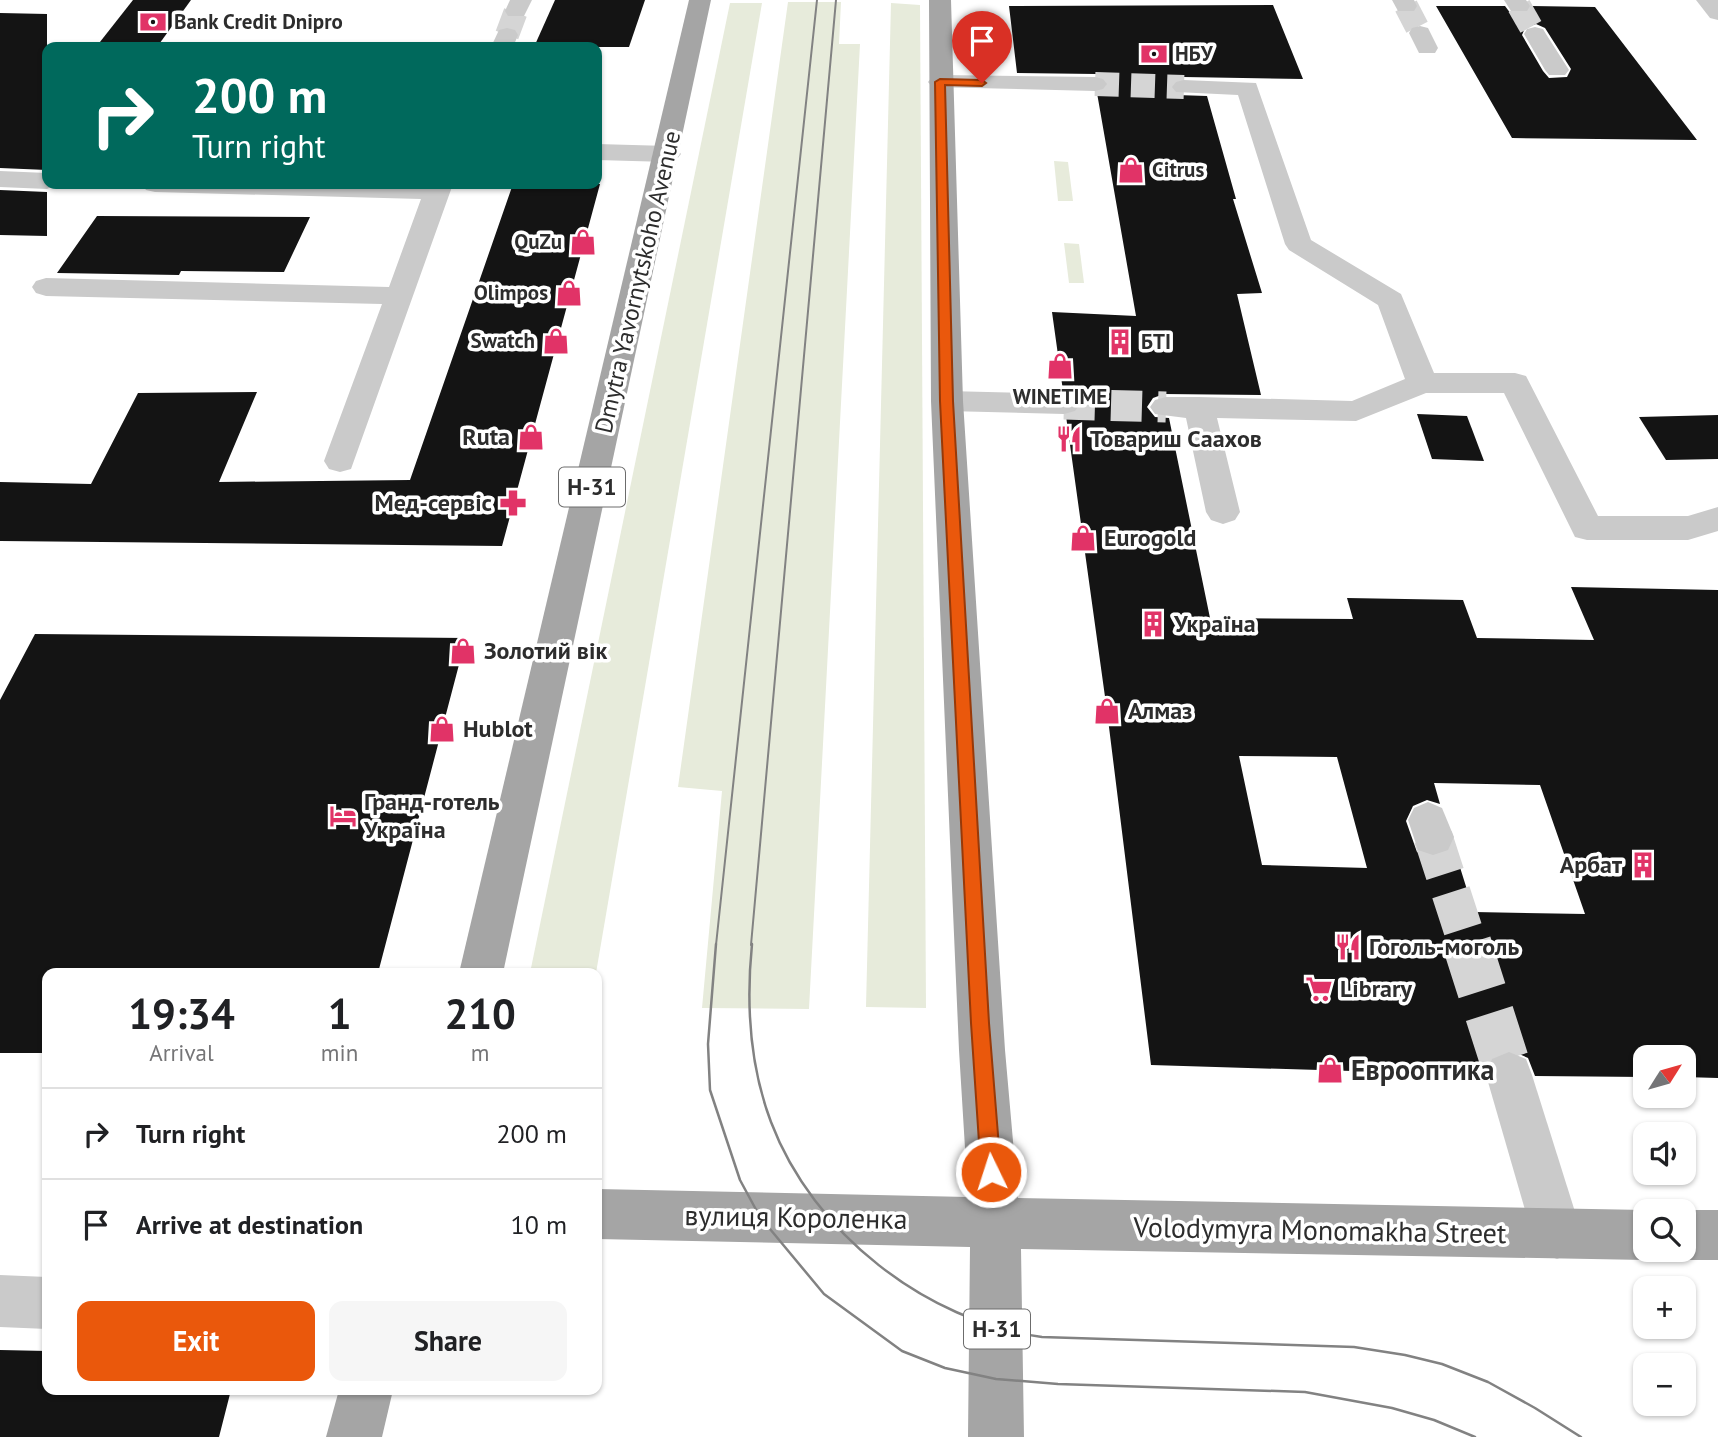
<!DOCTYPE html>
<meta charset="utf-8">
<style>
body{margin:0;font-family:"PT Sans",sans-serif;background:#f6f6f6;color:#202124;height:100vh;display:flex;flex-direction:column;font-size:26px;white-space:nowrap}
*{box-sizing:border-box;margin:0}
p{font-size:23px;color:#757577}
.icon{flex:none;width:38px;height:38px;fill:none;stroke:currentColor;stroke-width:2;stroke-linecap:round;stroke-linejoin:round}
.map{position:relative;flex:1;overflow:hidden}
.sheet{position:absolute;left:42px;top:968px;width:560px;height:427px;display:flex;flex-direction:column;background:#fff;border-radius:14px;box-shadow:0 2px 5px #0004}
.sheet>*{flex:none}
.top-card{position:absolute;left:42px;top:42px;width:560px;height:147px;border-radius:14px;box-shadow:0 2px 5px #0004;background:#00695c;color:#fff;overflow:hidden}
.needle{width:46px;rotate:53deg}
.tools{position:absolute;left:1633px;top:1045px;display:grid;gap:14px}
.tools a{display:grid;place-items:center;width:63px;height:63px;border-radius:14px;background:#fff;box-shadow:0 2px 5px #0004;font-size:35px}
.pin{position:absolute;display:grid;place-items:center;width:60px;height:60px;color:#fff;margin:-72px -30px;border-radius:50% 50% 50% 0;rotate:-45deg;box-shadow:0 0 7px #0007}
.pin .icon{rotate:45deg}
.me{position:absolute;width:77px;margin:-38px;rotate:356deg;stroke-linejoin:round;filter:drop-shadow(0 0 5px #0008)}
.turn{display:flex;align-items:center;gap:24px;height:147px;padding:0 35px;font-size:32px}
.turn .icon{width:91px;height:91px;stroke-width:2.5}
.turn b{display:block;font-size:49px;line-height:60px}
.eta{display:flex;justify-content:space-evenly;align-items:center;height:119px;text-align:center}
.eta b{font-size:42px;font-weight:800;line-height:49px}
.primary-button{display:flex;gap:14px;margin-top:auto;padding:14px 35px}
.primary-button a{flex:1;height:80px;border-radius:14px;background:#ea580c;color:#fff;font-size:28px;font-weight:800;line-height:80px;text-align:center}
.primary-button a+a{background:#f6f6f6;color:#202124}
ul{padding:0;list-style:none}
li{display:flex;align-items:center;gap:21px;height:91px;padding:0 35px;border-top:2px solid #e0e0e0}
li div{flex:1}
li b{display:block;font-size:26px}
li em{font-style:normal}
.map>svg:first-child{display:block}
</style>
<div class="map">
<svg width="1718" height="1437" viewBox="0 0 1718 1437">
<rect width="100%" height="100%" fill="#fff"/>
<!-- green -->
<g fill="#e7ebdb">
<polygon points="788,2 841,2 839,44 860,44 809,1009 702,1008 722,791 678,787"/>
<polygon points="730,3 762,3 596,973 530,973"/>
<polygon points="891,3 920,5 926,1008 866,1007"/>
<polygon points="1054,161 1068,162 1073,201 1058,201"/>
<polygon points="1064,243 1079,244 1084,283 1069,283"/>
</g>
<!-- building -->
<g fill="#141414" fill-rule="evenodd">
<polygon points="133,0 191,0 157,47 96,47"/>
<polygon points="555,0 645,0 629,47 534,47"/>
<path d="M1273 5 1303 79 1184 77 1174 80 1169 87 1176 95 1207 96 1236 199H1233L1262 293 1237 294 1261 395 1164 394 1153 398 1147 407 1155 417 1169 418 1210 618 1353 619 1347 598 1463 600 1477 638 1594 640 1571 587 1718 590V1078L1684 1077V1057H1645V1077L1535 1076 1528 1058 1510 1050 1491 1057 1484 1075 1151 1065 1107 711 1066 416 1077 413 1083 404 1076 394 1063 391 1052 312 1136 316 1097 93 1105 91 1110 84 1105 77 1096 74 1017 73 1009 6ZM1239 756 1337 757 1367 868 1262 865ZM1434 783 1540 785 1585 914 1474 912 1453 845 1449 852 1434 857 1417 852 1406 821 1413 806 1427 800 1440 804Z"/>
<path d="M1436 6H1505L1511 14H1527L1532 6 1595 7 1697 140 1512 138ZM1536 24 1545 28 1571 69 1567 77 1549 78 1543 71 1522 35 1525 28Z"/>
<polygon points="0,13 47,14 47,170 0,168"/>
<polygon points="513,184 600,184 502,546 0,541 0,482 91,484 138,393 257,392 219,482 410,480"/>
<polygon points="0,190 47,192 47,236 0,235"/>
<polygon points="97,216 310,217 284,272 181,271 179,275 57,273"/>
<polygon points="1417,414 1467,416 1484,461 1432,459"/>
<polygon points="1718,415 1718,459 1666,460 1639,417"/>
<polygon points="35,634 466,638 378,973 47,973 47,1053 0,1053 0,700"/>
<polygon points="0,1350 47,1351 47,1390 231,1390 219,1437 0,1437"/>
</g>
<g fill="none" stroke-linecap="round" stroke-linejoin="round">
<!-- minor-tunnel-far3 -->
<g stroke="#d5d5d5" stroke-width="24" stroke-dasharray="24 12" stroke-linecap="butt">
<polyline points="1406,6 1420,33"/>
<polyline points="1519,6 1535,34"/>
<polyline points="507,35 516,11"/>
<polyline points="1095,84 1184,87"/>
</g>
<!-- minor-tunnel-far2 -->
<polyline stroke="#d5d5d5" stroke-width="31" stroke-dasharray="31 16" stroke-linecap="butt" points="1064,404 1166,407"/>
<!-- minor-tunnel-far1 -->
<polyline stroke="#d5d5d5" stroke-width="39" stroke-dasharray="39 19" stroke-linecap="butt" points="1433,837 1468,945"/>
<!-- minor-tunnel -->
<polyline stroke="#d5d5d5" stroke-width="49" stroke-dasharray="49 24" stroke-linecap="butt" points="1467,944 1509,1075"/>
<!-- minor -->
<g fill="#cacaca" fill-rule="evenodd">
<polygon points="510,0 532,0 524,16 508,16 505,11"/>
<polygon points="1392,0 1414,0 1417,6 1414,11 1398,11"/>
<polygon points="1504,0 1526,0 1530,6 1527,11 1511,11"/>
<polygon points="1696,0 1718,0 1718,20 1710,18"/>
<polygon points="1420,26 1428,28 1438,48 1435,53 1419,53 1409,33 1412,28"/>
<polygon points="1535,27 1543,29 1546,34 1569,70 1565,75 1549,75 1545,70 1524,34 1527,29"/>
<polygon points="507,28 515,30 518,35 513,47 491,47 499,30"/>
<polygon points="940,75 1095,77 1103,79 1107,84 1103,89 1095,91 932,87 928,82 932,77"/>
<polygon points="1184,80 1256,83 1311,240 1401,294 1434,373 1515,373 1526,376 1598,516 1688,516 1718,507 1718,531 1688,540 1587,540 1575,537 1504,393 1426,393 1356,421 1217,418 1240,512 1235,520 1223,524 1211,520 1206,512 1186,418 1155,414 1150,407 1155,400 1166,397 1199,397 1352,401 1405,379 1378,305 1289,250 1285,244 1238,95 1176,92 1172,87 1176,82"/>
<polygon points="597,144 668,146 677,149 681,154 677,159 668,162 597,160"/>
<polygon points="0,171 47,173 47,184 58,184 47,189 0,187"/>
<polygon points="142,184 453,184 351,469 340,472 329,469 324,461 382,304 46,296 36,293 32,287 36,281 46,278 389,287 421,199 155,192 146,190"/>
<polygon points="947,391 1064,394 1075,397 1080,404 1075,411 1064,414 947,411 936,408 931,401 936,394"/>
<polygon points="1428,802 1442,808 1454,837 1448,850 1433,855 1418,850 1408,820 1414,808"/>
<polygon points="1509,1052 1526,1059 1532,1075 1582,1234 1575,1252 1557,1259 1539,1252 1532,1234 1486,1075 1492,1059"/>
<polygon points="0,1275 47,1277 47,1329 0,1327"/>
</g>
<!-- major -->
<g fill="#a5a5a5" fill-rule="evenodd">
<polygon points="689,0 711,0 503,973 459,973"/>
<polygon points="929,0 951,0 963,401 1005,1050 1018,1198 1645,1210 1648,1211 1645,1211 1645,1250 1664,1250 1663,1253 1645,1260 1021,1249 1024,1437 968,1437 970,1247 597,1239 597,1189 968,1197 959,1050 931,401"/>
<polygon points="1684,1210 1718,1210 1718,1260 1684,1260 1666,1253 1665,1250 1684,1250 1684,1211 1681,1211"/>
<polygon points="339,1390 393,1390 382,1437 326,1437"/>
</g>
<!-- tram-far1 -->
<g stroke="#828282" stroke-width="2">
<polyline points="716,945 817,0"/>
<polyline points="751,945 836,0"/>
</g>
<!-- tram -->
<g stroke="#828282" stroke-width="2.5">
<polyline points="716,944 708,1044 710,1090 740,1180 760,1217 824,1294 902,1351 945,1368 996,1379 1058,1384 1305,1392 1392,1408 1434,1420 1475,1437"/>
<path d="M752 944C746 1004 749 1064 771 1122 813 1233 926 1321 1042 1337L1354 1347 1405 1355 1442 1364 1488 1382 1535 1408 1581 1437"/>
</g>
</g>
<!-- route -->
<polygon fill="#ea580c" stroke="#983908" stroke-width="2" points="940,79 982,80 986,83 982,86 945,85 953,401 989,1023 1001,1172 998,1180 991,1182 984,1180 981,1172 971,1023 940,401 935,82"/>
<!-- icons -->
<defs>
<g id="bank-bare" transform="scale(2.1)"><path d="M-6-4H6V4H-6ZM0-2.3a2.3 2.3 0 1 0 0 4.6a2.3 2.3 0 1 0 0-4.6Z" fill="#e13367" stroke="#fff" stroke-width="2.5" paint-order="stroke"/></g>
<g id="shop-bare" transform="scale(2.1)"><path d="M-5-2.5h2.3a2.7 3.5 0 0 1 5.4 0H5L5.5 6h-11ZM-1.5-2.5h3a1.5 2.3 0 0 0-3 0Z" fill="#e13367" stroke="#fff" stroke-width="2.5" paint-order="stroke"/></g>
<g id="building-bare" transform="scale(2.1)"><path d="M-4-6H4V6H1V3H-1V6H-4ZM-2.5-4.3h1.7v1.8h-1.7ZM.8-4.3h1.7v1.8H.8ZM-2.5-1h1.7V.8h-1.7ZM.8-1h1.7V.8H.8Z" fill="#e13367" stroke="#fff" stroke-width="2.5" paint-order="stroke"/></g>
<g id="restaurant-bare" transform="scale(2.1)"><path d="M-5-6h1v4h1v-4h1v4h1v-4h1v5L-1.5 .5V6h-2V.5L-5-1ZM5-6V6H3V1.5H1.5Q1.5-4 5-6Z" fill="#e13367" stroke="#fff" stroke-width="2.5" paint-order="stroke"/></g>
<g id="pharmacy-bare" transform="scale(2.1)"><path d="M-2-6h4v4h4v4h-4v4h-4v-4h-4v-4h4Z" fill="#e13367" stroke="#fff" stroke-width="2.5" paint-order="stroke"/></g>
<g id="hotel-bare" transform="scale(2.1)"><path d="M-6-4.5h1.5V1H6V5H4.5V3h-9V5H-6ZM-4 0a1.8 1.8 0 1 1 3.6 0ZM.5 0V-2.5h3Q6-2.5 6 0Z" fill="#e13367" stroke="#fff" stroke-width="2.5" paint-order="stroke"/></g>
<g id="supermarket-bare" transform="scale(2.1)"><path d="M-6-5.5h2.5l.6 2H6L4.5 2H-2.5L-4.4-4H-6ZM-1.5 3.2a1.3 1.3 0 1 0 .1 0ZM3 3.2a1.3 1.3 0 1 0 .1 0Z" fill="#e13367" stroke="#fff" stroke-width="2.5" paint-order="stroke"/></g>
</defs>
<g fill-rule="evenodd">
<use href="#bank-bare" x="153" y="22"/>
<use href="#bank-bare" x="1154" y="54"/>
<use href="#shop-bare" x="1131" y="170"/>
<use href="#shop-bare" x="583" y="242"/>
<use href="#shop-bare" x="569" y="293"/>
<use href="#shop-bare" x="556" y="341"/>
<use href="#building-bare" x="1120" y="342"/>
<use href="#shop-bare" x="1060" y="366"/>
<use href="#shop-bare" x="531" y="437"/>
<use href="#restaurant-bare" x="1069" y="439"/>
<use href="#pharmacy-bare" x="513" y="503"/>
<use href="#shop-bare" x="1083" y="538"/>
<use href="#building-bare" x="1153" y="624"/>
<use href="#shop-bare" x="463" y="651"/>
<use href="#shop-bare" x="1107" y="711"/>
<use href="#shop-bare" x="442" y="729"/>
<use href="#hotel-bare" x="343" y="816"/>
<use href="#building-bare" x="1643" y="865"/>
<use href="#restaurant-bare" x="1348" y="947"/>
<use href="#supermarket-bare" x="1319" y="989"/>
<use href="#shop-bare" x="1330" y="1070"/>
</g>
<g text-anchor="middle" stroke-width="7" stroke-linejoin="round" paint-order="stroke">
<!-- far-poi labels -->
<g font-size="21" font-weight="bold" fill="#2d2d2d" stroke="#fff" text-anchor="start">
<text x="174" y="29">Bank Credit Dnipro</text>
<text x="1175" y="61">НБУ</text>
<text x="1152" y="177">Citrus</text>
<text x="562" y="249" text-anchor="end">QuZu</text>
<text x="548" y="300" text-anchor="end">Olimpos</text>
<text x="535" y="348" text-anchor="end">Swatch</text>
<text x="1141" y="349">БТІ</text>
<text x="1060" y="404" text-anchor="middle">WINETIME</text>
</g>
<!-- shield labels -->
<g fill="#fff" stroke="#6c6c6c" stroke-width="2">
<rect x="559" y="467.5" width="66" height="39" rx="5"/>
<rect x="964" y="1309.5" width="66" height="39" rx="5"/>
</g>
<g font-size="23" font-weight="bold" fill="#2d2d2d">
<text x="592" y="495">Н-31</text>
<text x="997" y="1337">Н-31</text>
</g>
<!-- street labels -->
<g font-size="24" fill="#2d2d2d" stroke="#fff">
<text transform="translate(638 282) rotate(-77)" y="8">Dmytra Yavornytskoho Avenue</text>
</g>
<!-- poi labels -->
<g font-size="24" font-weight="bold" fill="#2d2d2d" stroke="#fff" text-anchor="start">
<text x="510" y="445" text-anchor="end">Ruta</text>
<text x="1090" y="447">Товариш Саахов</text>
<text x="492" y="511" text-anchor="end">Мед-сервіс</text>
<text x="1104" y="546">Eurogold</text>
<text x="1174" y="632">Україна</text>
<text x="484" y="659">Золотий вік</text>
<text x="1128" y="719">Алмаз</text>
<text x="463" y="737">Hublot</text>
<text x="364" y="810">Гранд-готель<tspan x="364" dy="28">Україна</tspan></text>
<text x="1622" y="873" text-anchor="end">Арбат</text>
<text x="1369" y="955">Гоголь-моголь</text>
<text x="1340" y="997">Library</text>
</g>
<!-- near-poi labels -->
<g font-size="28" font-weight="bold" fill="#2d2d2d" stroke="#fff" text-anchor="start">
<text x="1351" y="1080">Еврооптика</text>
</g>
<!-- near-street labels -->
<g font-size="28" fill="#2d2d2d" stroke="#fff">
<text transform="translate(796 1217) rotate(1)" y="10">вулиця Короленка</text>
<text transform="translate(1320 1230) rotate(1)" y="10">Volodymyra Monomakha Street</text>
</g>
</g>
</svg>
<div class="tools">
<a><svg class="needle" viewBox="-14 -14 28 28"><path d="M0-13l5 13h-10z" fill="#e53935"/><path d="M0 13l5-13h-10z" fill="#757577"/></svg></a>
<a><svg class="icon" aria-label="sound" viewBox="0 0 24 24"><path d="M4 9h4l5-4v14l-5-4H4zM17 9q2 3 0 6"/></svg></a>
<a><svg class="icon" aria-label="search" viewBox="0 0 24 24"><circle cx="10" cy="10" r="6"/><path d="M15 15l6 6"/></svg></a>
<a>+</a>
<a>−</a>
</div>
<div class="pin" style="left:982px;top:83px;background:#d93025"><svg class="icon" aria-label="arrive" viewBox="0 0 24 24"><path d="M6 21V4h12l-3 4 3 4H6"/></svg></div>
<svg class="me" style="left:991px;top:1172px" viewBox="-20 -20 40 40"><circle r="17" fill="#ea580c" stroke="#fff" stroke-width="3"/><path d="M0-11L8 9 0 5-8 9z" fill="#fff"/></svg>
<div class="top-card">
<div class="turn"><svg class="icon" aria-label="right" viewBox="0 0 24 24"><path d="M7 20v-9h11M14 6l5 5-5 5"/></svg><div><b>200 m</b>Turn right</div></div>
</div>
<section class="sheet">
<div class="eta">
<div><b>19:34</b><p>Arrival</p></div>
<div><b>1</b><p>min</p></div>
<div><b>210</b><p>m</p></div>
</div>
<ul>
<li><svg class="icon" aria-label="right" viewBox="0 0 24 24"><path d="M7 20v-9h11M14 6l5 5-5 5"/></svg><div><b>Turn right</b></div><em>200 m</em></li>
<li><svg class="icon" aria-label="arrive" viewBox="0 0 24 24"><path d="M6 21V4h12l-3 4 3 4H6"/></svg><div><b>Arrive at destination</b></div><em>10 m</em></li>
</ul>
<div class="primary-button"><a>Exit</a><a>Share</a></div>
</section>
</div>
